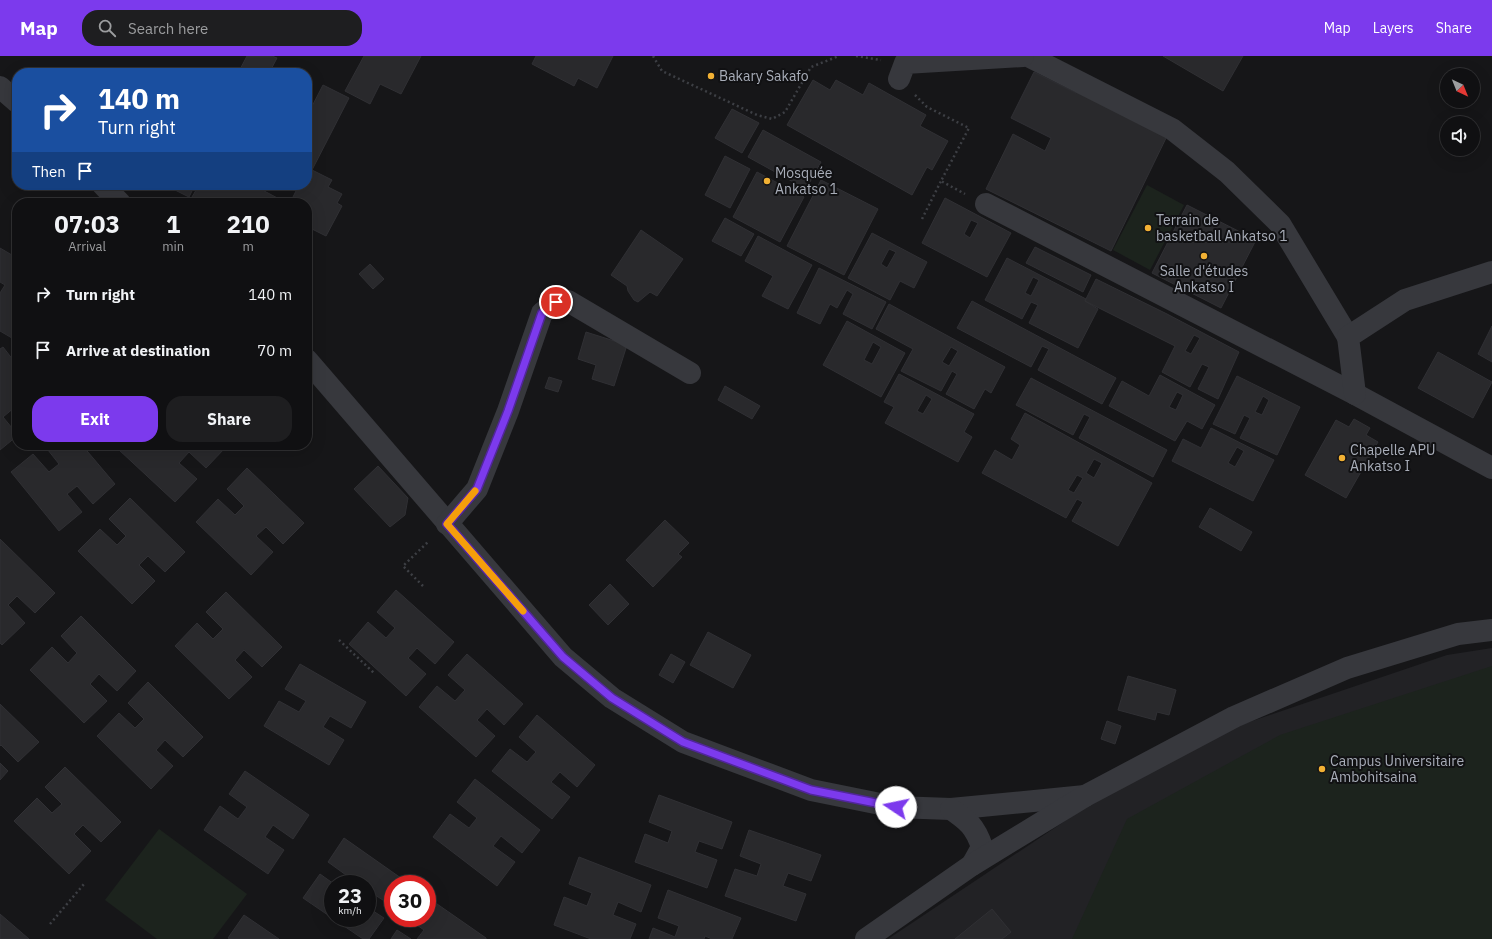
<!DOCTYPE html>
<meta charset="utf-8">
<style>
body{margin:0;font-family:"IBM Plex Sans",sans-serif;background:#1e1e20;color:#f1f3f6;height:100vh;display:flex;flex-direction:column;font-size:15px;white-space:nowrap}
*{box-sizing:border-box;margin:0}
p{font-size:13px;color:#9c9d9f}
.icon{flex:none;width:22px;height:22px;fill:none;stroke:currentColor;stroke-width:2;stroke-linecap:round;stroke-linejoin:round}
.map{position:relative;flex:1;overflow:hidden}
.side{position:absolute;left:12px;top:142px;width:300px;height:252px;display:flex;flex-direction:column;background:#101012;border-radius:16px;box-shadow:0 4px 16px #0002,0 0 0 1px #303032}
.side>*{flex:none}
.hud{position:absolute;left:12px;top:12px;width:300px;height:122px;border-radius:16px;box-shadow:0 4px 16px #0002,0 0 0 1px #303032;background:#1a4fa0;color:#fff;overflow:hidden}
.needle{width:26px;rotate:137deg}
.fabs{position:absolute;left:1440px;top:12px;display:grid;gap:8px}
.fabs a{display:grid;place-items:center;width:40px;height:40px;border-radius:50%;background:#101012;box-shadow:0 4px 16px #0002,0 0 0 1px #303032;font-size:20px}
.speed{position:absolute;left:324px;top:819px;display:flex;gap:8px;font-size:20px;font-weight:700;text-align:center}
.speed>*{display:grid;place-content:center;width:52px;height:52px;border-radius:50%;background:#101012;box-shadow:0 4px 16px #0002,0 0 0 1px #303032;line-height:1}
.speed small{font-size:10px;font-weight:400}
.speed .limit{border:6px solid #d22;background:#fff;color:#111}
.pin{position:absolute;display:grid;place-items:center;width:34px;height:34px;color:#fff;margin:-17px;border:2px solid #fff;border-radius:50%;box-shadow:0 1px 4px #0007}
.me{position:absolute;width:44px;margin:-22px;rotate:281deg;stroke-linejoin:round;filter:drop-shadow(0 0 3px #0008)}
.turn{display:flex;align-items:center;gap:14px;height:84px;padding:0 20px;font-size:18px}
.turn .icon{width:52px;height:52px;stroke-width:2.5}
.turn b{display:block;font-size:28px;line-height:34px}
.then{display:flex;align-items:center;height:38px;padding:0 20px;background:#0003;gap:8px;font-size:15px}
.eta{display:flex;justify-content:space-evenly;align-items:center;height:68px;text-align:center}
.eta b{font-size:24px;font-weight:700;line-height:28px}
.primary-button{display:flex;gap:8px;margin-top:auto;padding:8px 20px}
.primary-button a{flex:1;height:46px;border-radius:16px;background:#7c3aed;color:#fff;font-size:16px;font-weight:700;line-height:46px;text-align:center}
.primary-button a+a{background:#1e1e20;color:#f1f3f6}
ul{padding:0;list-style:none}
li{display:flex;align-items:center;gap:12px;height:56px;padding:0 20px}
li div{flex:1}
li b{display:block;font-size:15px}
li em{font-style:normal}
header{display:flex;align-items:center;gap:24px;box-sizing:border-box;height:56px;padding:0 20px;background:#7c3aed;color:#fff}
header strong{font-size:19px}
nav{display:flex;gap:22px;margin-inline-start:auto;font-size:14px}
.search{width:280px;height:36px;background:#1e1e20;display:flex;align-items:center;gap:10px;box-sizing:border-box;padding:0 14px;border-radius:16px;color:#9c9d9f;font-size:15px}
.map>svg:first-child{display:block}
</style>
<header>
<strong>Map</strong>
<div class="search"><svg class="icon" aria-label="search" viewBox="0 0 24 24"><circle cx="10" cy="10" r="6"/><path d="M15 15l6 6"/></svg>Search here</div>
<nav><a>Map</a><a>Layers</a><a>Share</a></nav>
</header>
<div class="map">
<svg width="1492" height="883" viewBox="0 0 1492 883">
<rect width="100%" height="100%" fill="#161618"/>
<!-- built -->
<polygon fill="#222225" points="1492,592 1492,883 888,883 1089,749 1214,678 1447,599"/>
<!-- green -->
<g fill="#1c231d">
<polygon points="1147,129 1184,149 1150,214 1113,194"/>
<polygon points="1492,610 1492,883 1072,883 1127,763 1280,679"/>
<polygon points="159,773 247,838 213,883 157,883 105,844"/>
</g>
<!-- building -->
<g fill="#29292c" stroke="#303034" fill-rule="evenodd">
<polygon points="247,0 272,0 277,2 269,17 238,17"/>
<polygon points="364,0 421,0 401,38 380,28 370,48 345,35"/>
<polygon points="536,0 613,0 597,32 578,22 574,30 532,8"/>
<polygon points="1163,0 1243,0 1223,35"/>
<polygon points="1034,16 1076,37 1078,31 1169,76 1111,195 986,133 1013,78 1045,95 1051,82 1011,62"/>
<polygon points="813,24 830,34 836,24 863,39 869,27 926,59 920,70 948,85 932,114 927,111 912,139 787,69"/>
<polygon points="323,29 349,42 312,114 332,124 328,131 342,138 337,147 342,150 326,180 310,172 307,178 307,147 290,147 299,129 307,129 307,60"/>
<polygon points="732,53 759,67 742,97 715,82"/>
<polygon points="763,74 821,106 806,133 748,101"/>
<polygon points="725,100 750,113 730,152 705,139"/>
<polygon points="757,116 804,141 780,186 733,161"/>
<polygon points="821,124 878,153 844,219 787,190"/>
<polygon points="165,129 195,129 189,141"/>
<polygon points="199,129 253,129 283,145 282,147 203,147 192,141"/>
<path d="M945 142 1011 177 987 221 922 187ZM971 164 978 167 970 182 964 178Z"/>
<polygon points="1187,149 1256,184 1221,252 1152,217"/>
<polygon points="725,162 754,178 741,200 712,185"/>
<polygon points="641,174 683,203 657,240 650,236 638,246 634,244 628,235 627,230 611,219"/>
<path d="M872 177 927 206 914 232 900 225 890 244 848 222ZM889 193 896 196 887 212 881 208Z"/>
<polygon points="758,180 812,209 788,253 762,240 773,220 745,205"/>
<polygon points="1035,191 1091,219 1083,236 1026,207"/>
<polygon points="0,192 17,202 17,285 0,275 0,237 5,229 0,226"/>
<path d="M1007 202 1086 243 1085 245 1098 253 1078 292 1029 267 1038 249 1031 246 1022 263 985 244ZM1033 221 1039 224 1031 240 1025 237Z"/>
<polygon points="370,208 384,223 373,233 359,218"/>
<polygon points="819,212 886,246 872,273 843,258 853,238 847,234 837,252 830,248 820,268 797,257"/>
<path d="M1096 223 1167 258 1239 296 1218 343 1198 333 1209 311 1202 308 1190 331 1162 316 1175 290 1085 245ZM1194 279 1200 282 1191 298 1185 295Z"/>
<polygon points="972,245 1116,322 1102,348 1038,314 1049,293 1042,290 1031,311 957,272"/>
<path d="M889 248 1005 311 991 337 985 333 974 353 946 338 957 318 952 315 941 335 901 315 913 293 876 273ZM951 291 958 295 949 310 942 306Z"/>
<path d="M847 265 905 297 881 341 823 309ZM873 286 881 291 872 308 864 304Z"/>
<polygon points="1492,270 1492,306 1478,298"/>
<polygon points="586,276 627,289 614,330 592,323 596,309 578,303"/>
<polygon points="3,291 17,309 17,354 15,351 3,361 17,378 17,380 0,394 0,293"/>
<polygon points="1438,296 1492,326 1473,362 1418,332"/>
<path d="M899 318 974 358 964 376 972 381 958 406 885 367 894 351 884 346ZM926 339 932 343 923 358 917 355Z"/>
<path d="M1160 319 1215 349 1202 373 1187 365 1175 385 1109 350 1122 325 1149 340ZM1177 336 1183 339 1176 354 1169 351Z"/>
<path d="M1237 320 1300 351 1277 399 1240 382 1250 362 1244 359 1235 378 1213 368ZM1263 340 1269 344 1262 359 1255 356Z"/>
<polygon points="549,321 562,325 558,336 545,332"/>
<polygon points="1031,322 1167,394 1153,421 1079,382 1090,361 1084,358 1073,379 1016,349"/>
<polygon points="725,330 760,350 752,363 718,344"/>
<path d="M1025 357 1152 427 1118 490 1072 465 1083 446 1077 443 1066 462 982 417 995 394 1012 404 1020 389 1011 383ZM1094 403 1102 407 1094 422 1086 417ZM1077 419 1083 422 1074 437 1068 434Z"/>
<polygon points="1354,363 1370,372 1366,379 1378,386 1346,442 1305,419 1336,364 1349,371"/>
<path d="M1211 372 1274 404 1253 445 1172 405 1183 383 1201 392ZM1237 391 1244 395 1235 411 1228 407Z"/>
<polygon points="44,389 82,389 115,428 93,448 77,430 67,438 82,456 59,475 11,416 33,398 49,416 59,408"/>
<polygon points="121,389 222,389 225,392 206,412 189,396 179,407 197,423 175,446 118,393"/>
<polygon points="378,410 408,442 405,459 390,471 354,433"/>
<polygon points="247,412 304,467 283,488 266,471 256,480 273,496 251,519 196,466 218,443 235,459 244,450 227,433"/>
<polygon points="130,442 185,496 165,516 148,500 139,509 155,525 132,548 78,495 100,473 117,489 126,480 109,463"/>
<polygon points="1210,452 1252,476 1241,495 1199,471"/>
<polygon points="665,464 689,487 678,498 682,501 653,531 626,504"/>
<polygon points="0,483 55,537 35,557 17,540 8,549 25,567 2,589 0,587"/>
<polygon points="610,528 629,548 608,569 589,549"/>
<polygon points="396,534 454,586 435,608 417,592 408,602 426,618 406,640 349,588 368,566 386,582 395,572 377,556"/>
<polygon points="226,536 282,591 262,611 244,594 235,604 252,621 229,643 175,590 197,567 213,583 223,573 206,556"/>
<polygon points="81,560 136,615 117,635 99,618 90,628 107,645 84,667 30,614 52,591 68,607 77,597 61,580"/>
<polygon points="708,576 751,599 733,632 690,609"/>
<polygon points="467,598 523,648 504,669 487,653 477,664 495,680 476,701 419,651 437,630 455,645 465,634 448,619"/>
<polygon points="671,598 685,606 673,627 659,619"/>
<polygon points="300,608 366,646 351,672 330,660 323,671 344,684 329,709 264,670 279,645 299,656 306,645 285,633"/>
<polygon points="1128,620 1176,634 1169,659 1157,656 1155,664 1118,654"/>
<polygon points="148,626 203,681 183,701 165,684 156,694 173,710 151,733 97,680 119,657 135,672 144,663 128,647"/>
<polygon points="0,648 39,686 18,706 1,689 0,690"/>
<polygon points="537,659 595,709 577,731 560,716 551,726 570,741 552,763 492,715 510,693 527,706 536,696 519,681"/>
<polygon points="1107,665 1121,670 1115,688 1101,683"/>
<polygon points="0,707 8,715 0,724"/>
<polygon points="65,711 121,766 101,786 83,769 74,778 91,795 69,818 14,765 37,742 52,757 62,748 45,731"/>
<polygon points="245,715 309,759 293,783 273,769 265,781 284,794 268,818 204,774 220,750 238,763 247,751 229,738"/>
<polygon points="475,723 540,774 522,797 501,780 493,790 515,806 497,830 433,781 450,758 469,772 477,762 457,746"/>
<polygon points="659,739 732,766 722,793 699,785 695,796 717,804 707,832 635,806 645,778 668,787 672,775 649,766"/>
<polygon points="749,774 821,799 811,825 788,817 783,830 806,838 796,865 725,840 735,813 757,820 761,808 740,800"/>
<polygon points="344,782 408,827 393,828 393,848 392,850 372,837 367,845 367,828 339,828 346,819 328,806"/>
<polygon points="579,801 651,829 641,856 618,846 613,859 636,868 630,883 591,883 554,869 564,841 587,850 592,837 569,828"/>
<polygon points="320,818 334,828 333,862 367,862 367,851 384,862 369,883 363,883 303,842"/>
<polygon points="668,834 741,862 732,883 712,883 705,880 704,883 649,883 653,872 675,881 679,870 658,862"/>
<polygon points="427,841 486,882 486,883 417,883 424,874 407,862 427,862"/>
<polygon points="992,853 1011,876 1002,883 955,883"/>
<polygon points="0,858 29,883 0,883"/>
<polygon points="244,859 279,883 230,883 228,882"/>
<polygon points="397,874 411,883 391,883"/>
</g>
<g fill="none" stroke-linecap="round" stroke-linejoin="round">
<!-- path -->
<g stroke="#3d3f44" stroke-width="2.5" stroke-dasharray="2 3" stroke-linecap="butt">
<polyline points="653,0 662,15 757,59 772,63 785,56 811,11 839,0"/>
<polyline points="856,0 881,4"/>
<polyline points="915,39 927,51 969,72 941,125 965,138"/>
<polyline points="922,163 941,125"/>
<polyline points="423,530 403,510 429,485"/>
<polyline points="339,584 374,617"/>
<polyline points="50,868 84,828"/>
</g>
<!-- minor -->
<g stroke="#37383d" stroke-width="22">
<polyline points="1028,0 1172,73 1227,116 1280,168 1348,281"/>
<polyline points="899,23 905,7 1023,0"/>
<polyline points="0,31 17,46"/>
<polyline points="103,129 120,147"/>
<polyline points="986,148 1355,338 1492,412"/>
<polyline points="307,304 563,601 612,642 683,686 811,734 895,751 951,753 1085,740"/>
<polyline points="1355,338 1348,281 1405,244 1492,216"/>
<polyline points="447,468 477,433 508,355 542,257 556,246 568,245 690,317"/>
<path d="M951 753C968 765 975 770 982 791L972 809"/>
<polyline points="866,883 972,809 1085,740 1234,661 1347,612 1458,578 1492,574"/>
</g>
</g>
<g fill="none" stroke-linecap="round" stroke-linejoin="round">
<!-- route casing -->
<g stroke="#51269a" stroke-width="10">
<polyline id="route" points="556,246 542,257 508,355 477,433 447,468 563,601 612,642 683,686 811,734 896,751"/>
</g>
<!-- route -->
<use href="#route" stroke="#7c3aed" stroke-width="7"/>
<!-- slow -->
<polyline stroke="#f59e0b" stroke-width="7" points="475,435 447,468 523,555"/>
</g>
<!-- markers -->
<g fill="#f2b134" stroke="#111113" stroke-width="1.5">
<circle cx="711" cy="20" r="4"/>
<circle cx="767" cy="125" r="4"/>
<circle cx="1148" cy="172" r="4"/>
<circle cx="1204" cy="200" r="4"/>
<circle cx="1342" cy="402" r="4"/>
<circle cx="1322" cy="713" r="4"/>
</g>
<g text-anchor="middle" stroke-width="4" stroke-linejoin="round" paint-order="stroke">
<!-- poi labels -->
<g font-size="14" fill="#a8adb8" stroke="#111113" text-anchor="start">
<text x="719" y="25">Bakary Sakafo</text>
<text x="775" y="122">Mosquée<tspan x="775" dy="16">Ankatso 1</tspan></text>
<text x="1156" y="169">Terrain de<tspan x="1156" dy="16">basketball Ankatso 1</tspan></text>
<text x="1204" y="220" text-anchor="middle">Salle d'études<tspan x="1204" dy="16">Ankatso I</tspan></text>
<text x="1350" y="399">Chapelle APU<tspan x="1350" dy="16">Ankatso I</tspan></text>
<text x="1330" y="710">Campus Universitaire<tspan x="1330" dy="16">Ambohitsaina</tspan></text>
</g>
</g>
</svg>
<div class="fabs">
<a><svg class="needle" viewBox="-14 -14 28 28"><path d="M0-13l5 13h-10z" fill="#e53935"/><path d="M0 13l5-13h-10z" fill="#9c9d9f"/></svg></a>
<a><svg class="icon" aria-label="sound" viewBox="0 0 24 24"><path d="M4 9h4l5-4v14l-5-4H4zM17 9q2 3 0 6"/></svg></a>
</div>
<div class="speed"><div>23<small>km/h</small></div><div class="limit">30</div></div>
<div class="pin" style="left:556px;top:246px;background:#d93025"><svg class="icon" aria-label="arrive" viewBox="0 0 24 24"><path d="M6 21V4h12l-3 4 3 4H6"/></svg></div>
<svg class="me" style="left:896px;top:751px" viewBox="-20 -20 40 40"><circle r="19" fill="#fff"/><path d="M0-13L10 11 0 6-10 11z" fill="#7c3aed"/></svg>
<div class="hud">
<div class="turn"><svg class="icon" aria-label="right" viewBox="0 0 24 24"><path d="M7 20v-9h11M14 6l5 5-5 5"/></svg><div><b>140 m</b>Turn right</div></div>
<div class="then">Then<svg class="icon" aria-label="arrive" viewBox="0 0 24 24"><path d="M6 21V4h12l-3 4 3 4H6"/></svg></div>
</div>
<section class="side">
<div class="eta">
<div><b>07:03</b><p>Arrival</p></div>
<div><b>1</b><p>min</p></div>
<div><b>210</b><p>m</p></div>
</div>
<ul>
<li><svg class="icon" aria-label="right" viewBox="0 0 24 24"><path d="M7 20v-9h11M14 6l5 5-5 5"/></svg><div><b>Turn right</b></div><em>140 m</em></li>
<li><svg class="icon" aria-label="arrive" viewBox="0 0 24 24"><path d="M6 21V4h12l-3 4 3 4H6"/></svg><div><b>Arrive at destination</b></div><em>70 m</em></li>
</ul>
<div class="primary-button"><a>Exit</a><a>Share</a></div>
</section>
</div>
